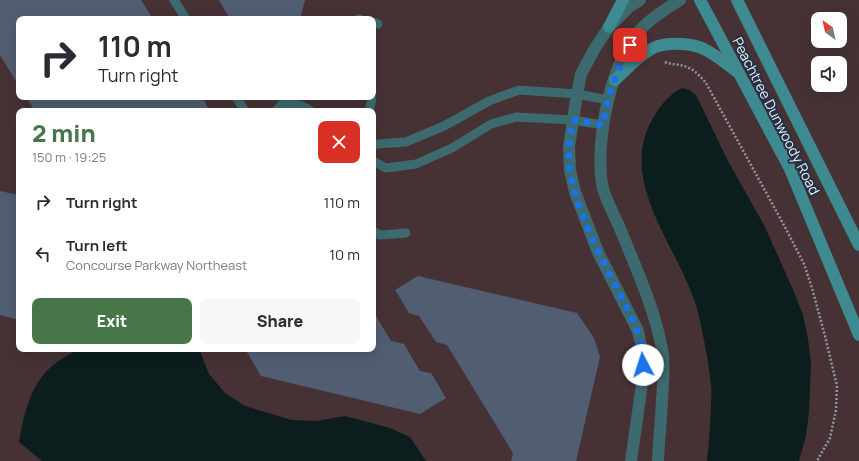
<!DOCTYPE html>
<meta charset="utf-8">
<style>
body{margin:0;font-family:Manrope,sans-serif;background:#f7f7f7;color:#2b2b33;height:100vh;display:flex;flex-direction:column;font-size:15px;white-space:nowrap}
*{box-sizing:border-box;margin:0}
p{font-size:13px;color:#7c7c81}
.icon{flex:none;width:22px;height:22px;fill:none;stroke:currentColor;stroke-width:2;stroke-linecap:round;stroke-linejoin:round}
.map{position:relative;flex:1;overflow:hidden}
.drawer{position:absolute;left:16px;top:108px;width:360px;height:244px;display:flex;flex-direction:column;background:#fff;border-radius:8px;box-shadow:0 4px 16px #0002}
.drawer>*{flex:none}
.banner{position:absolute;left:16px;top:16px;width:360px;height:84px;border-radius:8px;box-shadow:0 4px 16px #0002;background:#fff;color:#2b2b33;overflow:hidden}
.needle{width:26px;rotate:327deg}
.controls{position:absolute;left:811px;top:12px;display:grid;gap:8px}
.controls a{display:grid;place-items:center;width:36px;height:36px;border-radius:8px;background:#fff;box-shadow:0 4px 16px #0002;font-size:20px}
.pin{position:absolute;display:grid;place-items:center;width:34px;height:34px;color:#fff;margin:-17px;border-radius:8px;box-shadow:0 2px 6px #0006}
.me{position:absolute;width:44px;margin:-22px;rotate:355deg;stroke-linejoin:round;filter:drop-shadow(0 0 3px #0008)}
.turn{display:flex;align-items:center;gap:14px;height:84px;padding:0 16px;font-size:18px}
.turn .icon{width:52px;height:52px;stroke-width:2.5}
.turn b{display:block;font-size:28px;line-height:34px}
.round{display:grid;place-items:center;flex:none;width:42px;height:42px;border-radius:8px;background:#f7f7f7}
.headline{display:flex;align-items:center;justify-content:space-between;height:68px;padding:0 16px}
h1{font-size:24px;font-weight:800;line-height:30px;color:#477749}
.primary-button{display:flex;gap:8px;margin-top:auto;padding:8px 16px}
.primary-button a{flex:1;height:46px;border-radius:8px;background:#477749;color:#fff;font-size:16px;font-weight:800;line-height:46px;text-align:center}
.primary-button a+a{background:#f7f7f7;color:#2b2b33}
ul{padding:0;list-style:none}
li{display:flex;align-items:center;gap:12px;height:52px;padding:0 16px}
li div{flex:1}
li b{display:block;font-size:15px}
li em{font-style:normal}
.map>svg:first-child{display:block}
</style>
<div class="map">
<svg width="859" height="461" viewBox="0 0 859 461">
<rect width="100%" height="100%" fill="#253143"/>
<!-- commercial -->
<path fill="#463234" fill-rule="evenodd" d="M0 0H859V461H0ZM19 19H373V97H19ZM818 19H840V41H818ZM818 63H840V85H818ZM19 111H373V349H19Z"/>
<!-- water -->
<g fill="#0c1d1e">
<path d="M682 88 690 90 696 95 728 161 764 225 794 292 803 315 808 339 811 363 809 412 806 436 799 461H707C709 443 710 425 711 407 711 400 712 392 711 385 709 363 704 339 699 317 686 254 614 185 653 118 661 105 668 95 682 88Z"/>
<path d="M78 349H199L209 374 225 393 245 406 292 420 316 421 345 416 390 428 410 437 426 461H42L19 442C24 414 30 385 52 366 60 359 70 354 78 349Z"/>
</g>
<!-- building -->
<g fill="#515e71">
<polygon points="0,0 141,0 153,19 19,19 19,86 0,55"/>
<polygon points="219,0 305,0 300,19 230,19"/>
<polygon points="26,97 202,97 210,111 35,111"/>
<polygon points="0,191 19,195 19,320 0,315"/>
<polygon points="418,276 577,313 594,338 600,357 576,461 511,461 513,453 447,345 436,342 419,316 409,313 395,290"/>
<polygon points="373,311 391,341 404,344 420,371 431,373 446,398 420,414 261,376 245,349 373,349"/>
</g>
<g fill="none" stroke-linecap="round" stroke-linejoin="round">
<!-- path -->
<path stroke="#8e97a6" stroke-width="2.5" stroke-dasharray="2 2" stroke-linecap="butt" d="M665 62C672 65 680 64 687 67 695 70 701 77 706 83L785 227 804 264 812 288 825 336 837 386 836 410 830 438 817 461"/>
<!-- lane -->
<g stroke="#3d6a6e" stroke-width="9">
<polyline points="174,0 186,19"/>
<polyline points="359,19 360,19"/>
<polyline points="373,22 378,24"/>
<polyline points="236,97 245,111"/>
<path d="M276 111 282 104C292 103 303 105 311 111"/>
<polyline points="369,111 372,99 370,97"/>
<polyline points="373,146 377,144 406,142 444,126 489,101 519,90 577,94 608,100"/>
<polyline points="373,161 386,168 416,164 452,148 491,124 516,117 573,120 603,125"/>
<polyline points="373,231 380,235 406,233"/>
</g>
<!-- street -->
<g stroke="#3d6a6e" stroke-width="12">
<polyline points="631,461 643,377 643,353 638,331 598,252 575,192 570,170 569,147 577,94 581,74 595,48 609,27 629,7 640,0"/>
<path d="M658 461C659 441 661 421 662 400 663 384 665 366 662 349 654 306 635 266 619 226 614 215 604 196 602 184 595 141 611 58 643 27 654 16 667 8 680 0"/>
</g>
<!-- secondary -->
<g stroke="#3d8a90" stroke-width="12">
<polyline points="700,0 790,169 859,335"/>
<polyline points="737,0 859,245"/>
<polyline points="609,27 623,0"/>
<path d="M615 80C627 69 638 56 653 48 665 42 687 43 699 47 711 51 726 63 736 71"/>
</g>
</g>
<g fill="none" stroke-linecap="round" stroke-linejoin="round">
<!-- route -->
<path stroke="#1a73e8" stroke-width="7" stroke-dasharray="0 12.6" d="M630 45C617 70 607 97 603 125L573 120C570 137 567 154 570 171 576 208 598 252 615 285 629 313 643 333 643 365"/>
</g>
<g text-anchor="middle" stroke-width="4" stroke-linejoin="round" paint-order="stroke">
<!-- street labels -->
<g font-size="14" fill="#e9f0fc" stroke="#253143">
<text transform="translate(776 116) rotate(63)" y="5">Peachtree Dunwoody Road</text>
</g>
</g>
</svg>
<div class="controls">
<a><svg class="needle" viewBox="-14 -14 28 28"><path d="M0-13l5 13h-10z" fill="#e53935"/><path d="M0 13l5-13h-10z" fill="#7c7c81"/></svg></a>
<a><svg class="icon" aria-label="sound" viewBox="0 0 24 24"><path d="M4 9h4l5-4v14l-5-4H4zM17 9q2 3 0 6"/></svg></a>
</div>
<div class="pin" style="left:630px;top:45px;background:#d93025"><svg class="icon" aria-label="arrive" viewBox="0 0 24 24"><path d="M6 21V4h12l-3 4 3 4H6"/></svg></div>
<svg class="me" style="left:643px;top:365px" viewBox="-20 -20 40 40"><circle r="19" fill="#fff"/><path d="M0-13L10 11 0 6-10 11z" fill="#1a73e8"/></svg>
<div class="banner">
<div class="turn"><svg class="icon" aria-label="right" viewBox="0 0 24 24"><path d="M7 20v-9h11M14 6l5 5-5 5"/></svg><div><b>110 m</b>Turn right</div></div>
</div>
<section class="drawer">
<div class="headline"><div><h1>2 min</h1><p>150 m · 19:25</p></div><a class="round" style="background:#d93025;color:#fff"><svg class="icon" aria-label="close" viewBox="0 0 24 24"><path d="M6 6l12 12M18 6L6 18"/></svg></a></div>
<ul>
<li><svg class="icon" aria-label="right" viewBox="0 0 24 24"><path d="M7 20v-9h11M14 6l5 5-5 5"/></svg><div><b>Turn right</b></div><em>110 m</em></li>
<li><svg class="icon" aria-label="left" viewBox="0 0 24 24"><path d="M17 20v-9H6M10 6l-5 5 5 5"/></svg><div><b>Turn left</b><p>Concourse Parkway Northeast</p></div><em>10 m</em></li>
</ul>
<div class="primary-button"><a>Exit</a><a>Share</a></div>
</section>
</div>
